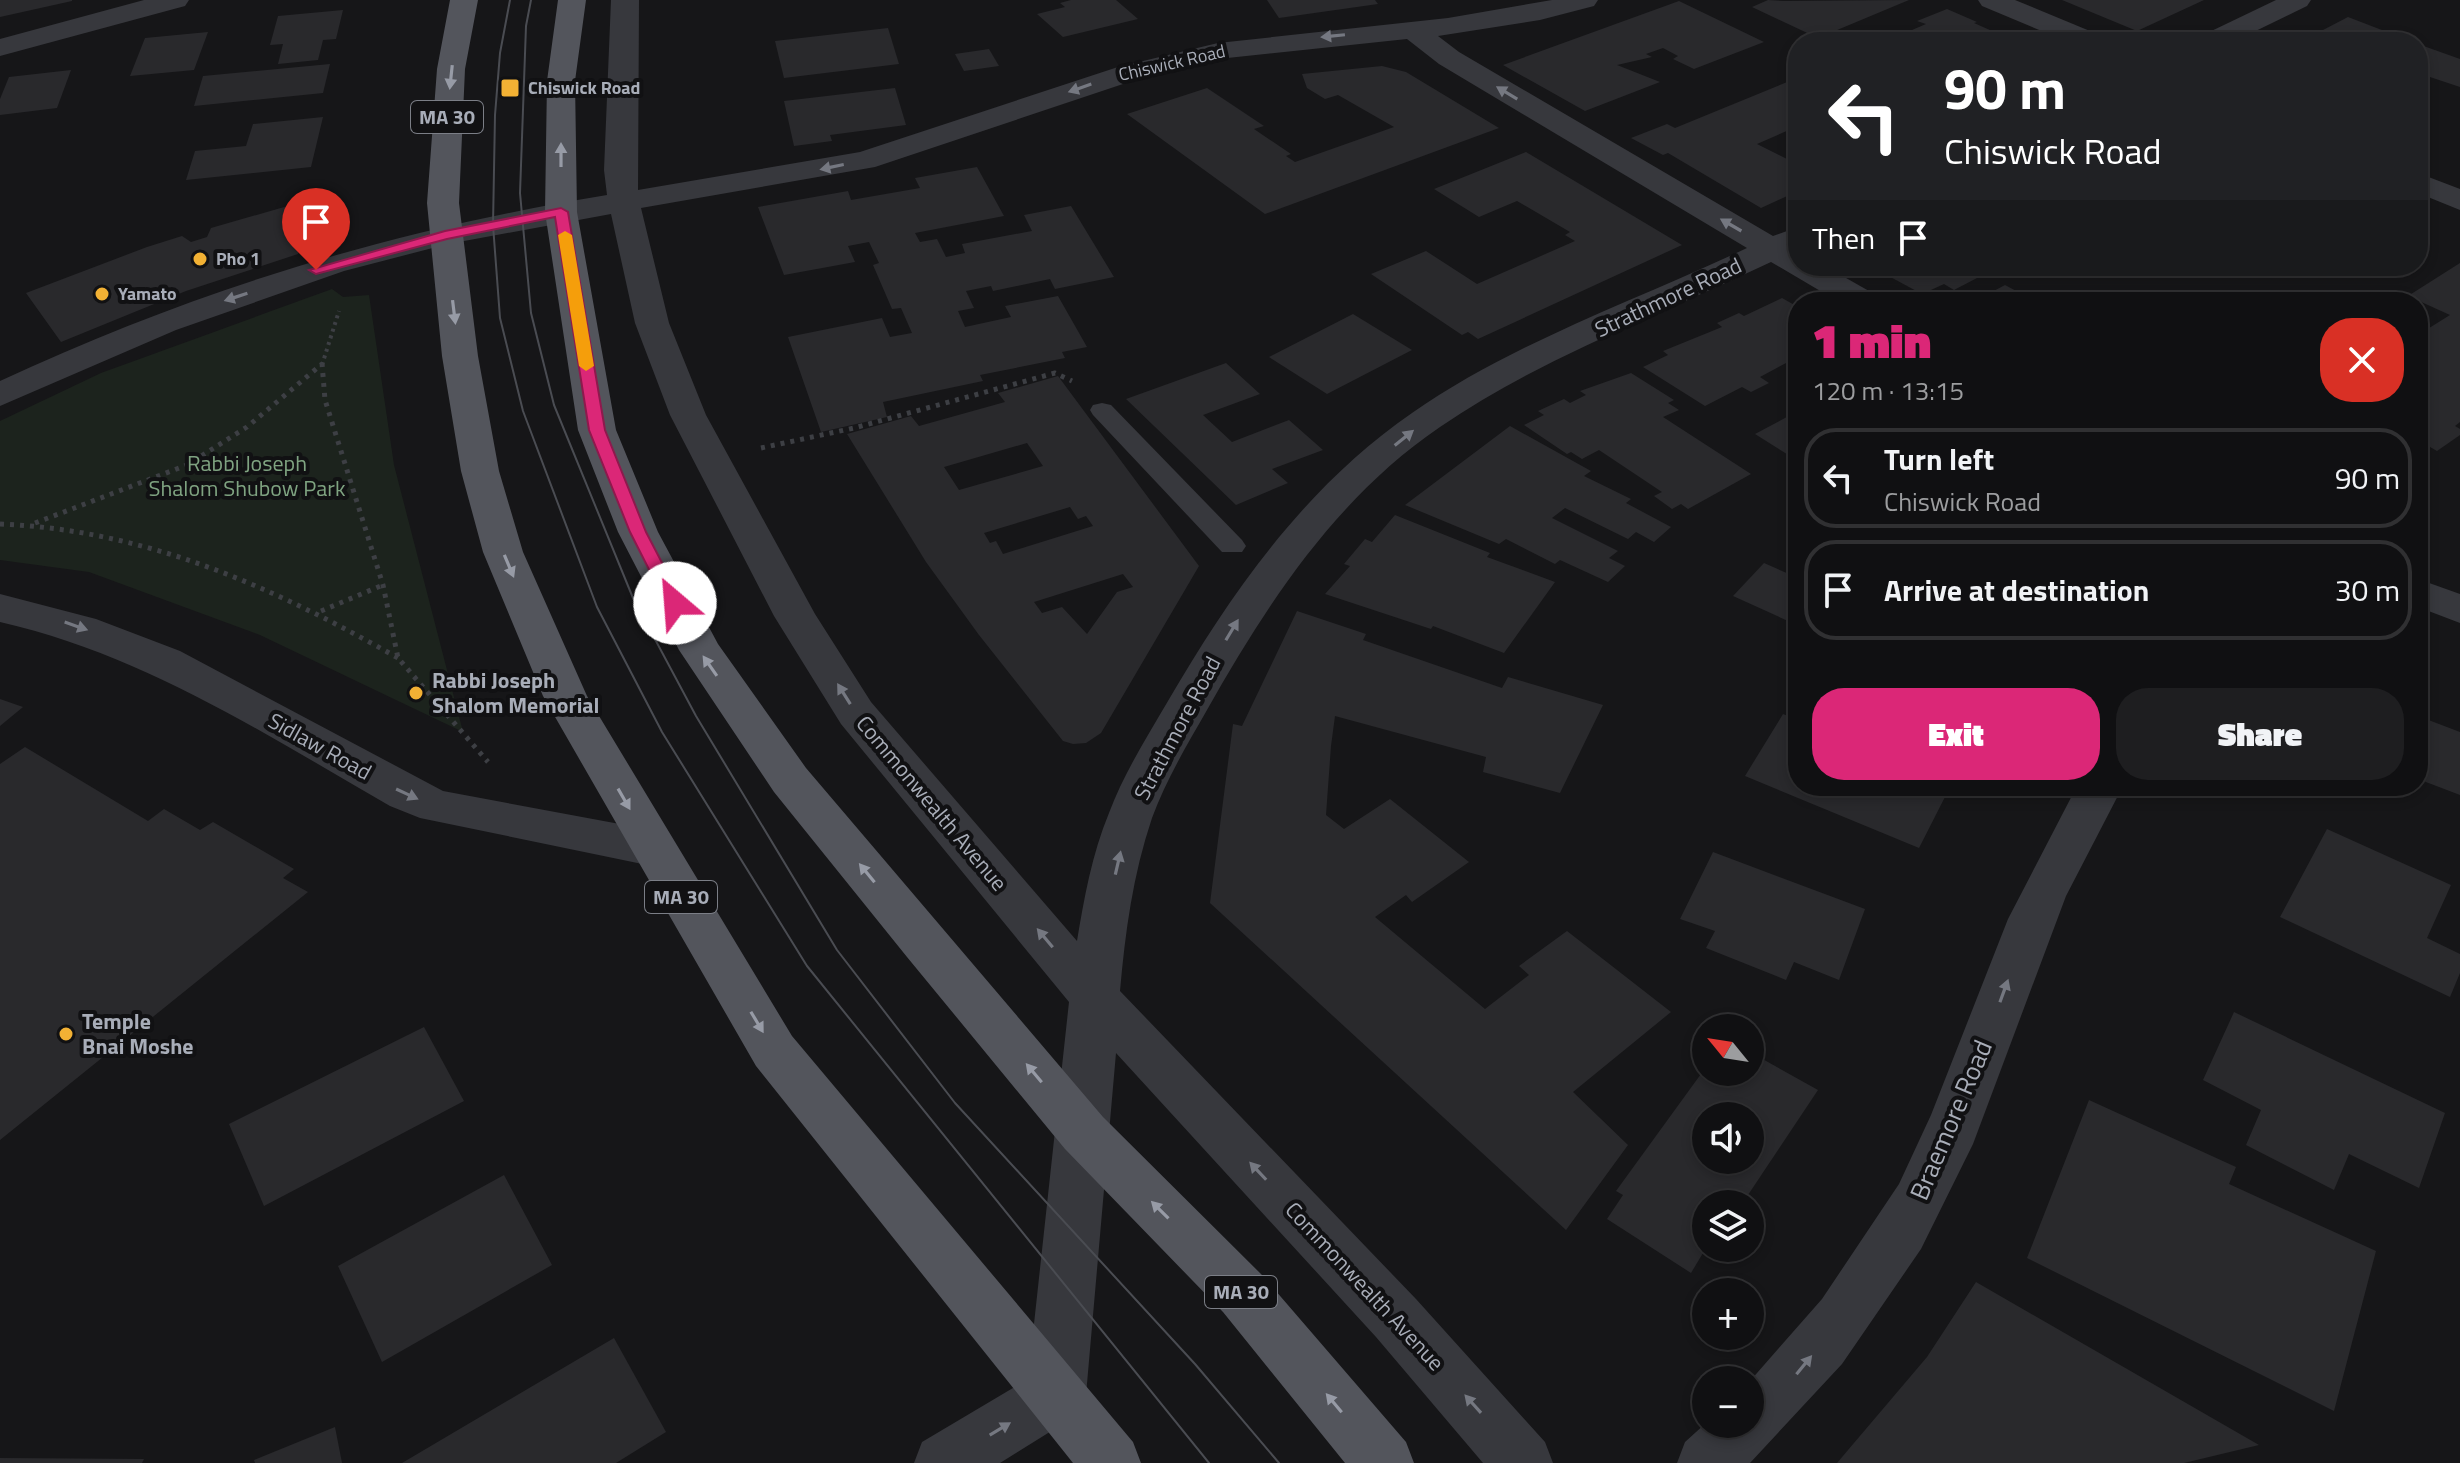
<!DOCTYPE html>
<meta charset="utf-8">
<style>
body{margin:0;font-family:"Titillium Web",sans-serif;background:#1e1e20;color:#f1f3f6;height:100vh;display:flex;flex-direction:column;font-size:30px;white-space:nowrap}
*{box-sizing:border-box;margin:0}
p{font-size:26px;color:#9c9d9f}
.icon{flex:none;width:44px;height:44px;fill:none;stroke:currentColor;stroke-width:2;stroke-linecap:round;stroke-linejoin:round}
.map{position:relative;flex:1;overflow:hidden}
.drawer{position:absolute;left:1788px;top:292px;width:640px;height:504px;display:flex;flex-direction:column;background:#101012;border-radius:32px;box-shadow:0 4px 12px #0003,0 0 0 2px #303032}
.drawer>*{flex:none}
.banner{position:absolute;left:1788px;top:32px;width:640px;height:244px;border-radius:32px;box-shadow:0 4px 12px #0003,0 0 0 2px #303032;background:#202124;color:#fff;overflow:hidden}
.needle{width:52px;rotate:300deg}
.fabs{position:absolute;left:1692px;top:1014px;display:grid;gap:16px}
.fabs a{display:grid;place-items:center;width:72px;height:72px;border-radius:50%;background:#101012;box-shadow:0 4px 12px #0003,0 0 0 2px #303032;font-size:40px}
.pin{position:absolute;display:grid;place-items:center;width:68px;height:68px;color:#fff;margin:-82px -34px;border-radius:50% 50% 50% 0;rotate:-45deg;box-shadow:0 0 8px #0007}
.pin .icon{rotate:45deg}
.me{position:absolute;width:88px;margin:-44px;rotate:333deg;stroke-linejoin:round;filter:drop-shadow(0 0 6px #0008)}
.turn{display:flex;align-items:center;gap:28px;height:168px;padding:0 24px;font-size:36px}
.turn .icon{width:104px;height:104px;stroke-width:2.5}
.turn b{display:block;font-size:56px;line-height:68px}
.then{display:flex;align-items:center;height:76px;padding:0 24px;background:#0003;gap:16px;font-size:30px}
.round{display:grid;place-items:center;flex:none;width:84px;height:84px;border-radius:32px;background:#1e1e20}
.headline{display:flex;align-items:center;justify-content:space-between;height:136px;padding:0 24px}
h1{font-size:48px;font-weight:800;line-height:60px;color:#db2777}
.primary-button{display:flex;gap:16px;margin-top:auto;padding:16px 24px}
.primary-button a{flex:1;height:92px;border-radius:32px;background:#db2777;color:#fff;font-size:32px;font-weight:800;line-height:92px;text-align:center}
.primary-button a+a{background:#1e1e20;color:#f1f3f6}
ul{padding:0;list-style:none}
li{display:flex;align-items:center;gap:24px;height:100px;margin:0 16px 12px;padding:0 8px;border:4px solid #303032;border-radius:32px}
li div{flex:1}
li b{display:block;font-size:30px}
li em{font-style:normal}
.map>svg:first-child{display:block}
</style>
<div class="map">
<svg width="2460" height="1463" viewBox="0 0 2460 1463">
<rect width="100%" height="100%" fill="#161618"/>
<!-- green -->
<polygon fill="#1c231d" points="332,289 343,297 369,295 394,465 463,732 260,635 89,572 0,560 0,421 101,373"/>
<!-- building -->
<g fill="#29292c" fill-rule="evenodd">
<polygon points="0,0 72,0 72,1 0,17"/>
<polygon points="1071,0 1116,0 1138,19 1063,37 1037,14 1065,7 1060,3"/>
<polygon points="1267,0 1375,0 1378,4 1279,18"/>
<polygon points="1768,0 1784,1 1909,0 1818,38 1752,7"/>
<polygon points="2062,0 2204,0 2137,31"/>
<polygon points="1679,1 1764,42 1694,69 1673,59 1678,56 1663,48 1646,54 1652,57 1617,65 1660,82 1585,111 1503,65"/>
<polygon points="1947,9 1977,22 1974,23 2017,42 1884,42 1926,24 1917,21"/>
<polygon points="343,10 336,39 323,40 318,60 278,64 283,44 270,45 278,16"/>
<polygon points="2348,17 2413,42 2300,42"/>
<polygon points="888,28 899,64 784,78 775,41"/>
<polygon points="208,32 194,70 130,76 145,38"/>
<polygon points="2418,44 2460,59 2460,87 2418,73"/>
<polygon points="989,49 999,66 964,71 955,54"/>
<polygon points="330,64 323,93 194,106 203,76"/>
<polygon points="1382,66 1406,72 1499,128 1265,214 1127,114 1207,88 1264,126 1254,129 1291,154 1286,156 1295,162 1394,127 1338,95 1325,99 1307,88 1302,74"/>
<polygon points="71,70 57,108 0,115 0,99 9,77"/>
<polygon points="1798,70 1798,126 1757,144 1791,161 1798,158 1798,191 1761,208 1668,153 1663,155 1631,138 1667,124 1675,128 1797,78 1789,74"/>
<polygon points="895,88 906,125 830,135 832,141 794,146 784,101"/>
<polygon points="323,117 311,167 186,180 195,151 246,146 253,124"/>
<polygon points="1526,152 1682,245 1478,339 1468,332 1462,335 1371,274 1426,251 1477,284 1575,241 1565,235 1570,232 1517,201 1479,217 1434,189"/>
<polygon points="977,167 1004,216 915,233 920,242 937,239 946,257 965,253 962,244 1032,231 1024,215 1071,206 1114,277 1055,289 1050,279 993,291 991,286 966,291 974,308 958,311 965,327 1011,317 1005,306 1058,296 1087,347 1062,352 1065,358 980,375 983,381 883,402 887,417 821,432 788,337 882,318 890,337 912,333 901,308 892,309 873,265 879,263 869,242 848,246 855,262 784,275 758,207 848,191 851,200 920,188 915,178"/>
<polygon points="298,203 311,205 313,209 298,254 186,291 61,342 26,293 147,247 182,236 191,242 207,237 211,228"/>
<polygon points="2460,263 2460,422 2455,426 2460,429 2460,435 2437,451 2425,444 2418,449 2418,335 2450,315 2408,296"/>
<polygon points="1870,266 1977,266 1965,272 1977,278 1954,290 1944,284 1922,294"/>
<polygon points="2005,285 2037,302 1973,302"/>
<polygon points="1782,298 1798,307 1798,368 1788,362 1760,377 1769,383 1751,392 1742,387 1705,406 1643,367 1668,355 1663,351 1722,327 1717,323 1739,313 1744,316"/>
<polygon points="1353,314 1412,350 1327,394 1269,357"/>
<polygon points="1226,363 1260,394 1203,415 1232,442 1289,420 1323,450 1272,469 1288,483 1236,505 1126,399"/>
<polygon points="1631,373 1674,400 1668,403 1679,410 1663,417 1751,474 1688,509 1681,504 1672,509 1654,496 1662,492 1599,450 1582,459 1571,452 1567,454 1524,425 1544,415 1538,411 1564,399 1570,403 1586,395 1580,391"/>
<path d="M1058 376 1199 566 1101 733 1086 743 1073 744 1063 741 979 635 926 562 847 434 911 416 919 426 1005 402 998 393ZM1027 443 1043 466 959 490 944 467ZM1070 507 1078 519 1086 516 1093 526 1003 554 996 541 990 543 984 533ZM1123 574 1133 587 1117 592 1087 634 1062 607 1042 613 1034 602Z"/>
<polygon points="1798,411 1798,461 1755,434"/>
<polygon points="1510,426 1591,471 1584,476 1631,499 1626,503 1671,527 1654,542 1636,532 1628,539 1565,508 1552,518 1618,551 1609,558 1625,566 1608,582 1560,560 1555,564 1506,539 1499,544 1405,505"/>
<polygon points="1395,515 1490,553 1487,557 1555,582 1504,653 1433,626 1431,629 1325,594 1350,566 1344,564 1365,539 1372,542"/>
<polygon points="1764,563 1798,578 1798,610 1788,621 1733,596"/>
<polygon points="1297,611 1366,634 1363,640 1502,688 1508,677 1603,705 1560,793 1483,772 1486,757 1335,716 1331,746 1326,815 1344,829 1390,799 1469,862 1412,902 1406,895 1375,917 1485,1009 1529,975 1519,966 1567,931 1671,1012 1573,1092 1628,1145 1566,1230 1210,903 1233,724 1242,726"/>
<polygon points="0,699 23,707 0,726"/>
<polygon points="1783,714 1798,720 1798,786 1924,786 1946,795 1919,848 1745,776"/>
<polygon points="2418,716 2460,732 2460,795 2418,779"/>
<polygon points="25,747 148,821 164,809 200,830 213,822 294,869 283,878 308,892 0,1140 0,764"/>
<polygon points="2327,829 2451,885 2427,938 2460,954 2460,973 2450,997 2280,917"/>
<polygon points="1713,852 1865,909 1839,980 1794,962 1786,980 1706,948 1715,931 1680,919"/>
<polygon points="2234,1012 2445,1113 2419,1188 2349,1154 2334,1190 2246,1145 2261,1110 2203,1080"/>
<polygon points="424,1027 464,1101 264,1206 229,1124"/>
<path d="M1750 1052 1818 1090 1742 1204H1706V1248L1691 1273 1607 1219 1623 1195 1616 1191 1706 1067V1072H1750ZM1706 1116H1750V1160H1706Z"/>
<polygon points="2089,1100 2236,1167 2229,1184 2376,1251 2334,1411 2027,1258"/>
<polygon points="504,1175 552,1265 382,1362 338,1266"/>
<polygon points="1976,1282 2259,1445 2184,1463 1837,1463 1927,1357"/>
<polygon points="614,1338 666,1432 616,1463 402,1463"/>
<polygon points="335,1427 342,1463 255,1463 254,1460"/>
<polygon points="0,1458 144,1459 142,1463 0,1463"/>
</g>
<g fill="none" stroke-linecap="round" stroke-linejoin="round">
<!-- path-far1 -->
<polyline stroke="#3d3f44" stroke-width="4" stroke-dasharray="3 4" stroke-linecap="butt" points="322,365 339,311"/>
<!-- path -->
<g stroke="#3d3f44" stroke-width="5" stroke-dasharray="4 6" stroke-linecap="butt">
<polyline points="322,363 325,400 383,585 398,658 488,762"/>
<polyline points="761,448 854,428 1055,373 1072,381"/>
<polyline points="35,523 187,465 247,427 322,364"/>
<path d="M0 524C146 530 273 587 398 658"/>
<polyline points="321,611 383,585"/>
</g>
<!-- service -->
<polygon fill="#37383d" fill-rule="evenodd" points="1102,403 1111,405 1242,540 1246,546 1242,552 1222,552 1093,415 1090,410 1093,405"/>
<!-- minor -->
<g fill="#37383d" fill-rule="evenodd">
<polygon points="144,0 189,0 185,6 0,56 0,39"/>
<path d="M611 0H639L638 190 860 152 1118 67 1218 43 1448 18 1552 0H1598L1594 6 1540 20 1438 36 1459 52 1773 236 1798 227V266H1825L1876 295 1881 302H1839L1771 262C1660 315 1542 357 1440 427 1337 497 1267 603 1207 710 1187 745 1166 780 1152 818 1133 874 1125 933 1120 991L1416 1299 1545 1442 1553 1463H1483L1376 1337 1116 1053 1086 1395 1077 1415 1000 1463H914L922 1442 1028 1379 1069 1002 841 724 774 616 670 415 635 323 611 214 448 244 344 271 176 330 0 406V381C198 289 392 230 607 195L604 170ZM1407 39 1439 64 1747 248C1635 301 1514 342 1412 413 1306 486 1232 591 1168 701 1147 737 1124 773 1109 813 1092 854 1084 898 1077 941L871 702 815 614 706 415 669 323 641 208 875 167 1138 79 1218 59Z"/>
<polygon points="2276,0 2311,0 2307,6 2233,42 2197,42 2201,36"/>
<polygon points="2418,579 2460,594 2460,623 2418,607"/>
<path d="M0 594 96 619 180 651 443 791 652 830 669 836 675 848 669 860 652 866 420 818 390 806C263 733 144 655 0 622Z"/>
<polygon points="2077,786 2123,786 2066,896 1973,1144 1921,1249 1842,1364 1750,1463 1677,1463 1685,1442 1706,1423 1750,1424 1750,1381 1822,1299 1899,1184 1931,1115 2008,919"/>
</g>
<!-- tertiary -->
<g fill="#37383d" fill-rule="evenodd">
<polygon points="1978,0 2015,0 2102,36 2106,42 2068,42 1982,6"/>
<polygon points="2418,173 2460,189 2460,210 2418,193"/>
</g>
<!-- primary -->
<g fill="#53555c" fill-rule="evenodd">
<polygon points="450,0 478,0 465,69 459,203 478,356 499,471 523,552 587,696 792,1036 1133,1442 1141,1463 1073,1463 756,1066 543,696 483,552 461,471 442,356 427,203 437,69"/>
<polygon points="558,0 586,0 575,81 577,212 616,430 658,532 718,644 806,768 1103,1117 1263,1276 1406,1442 1414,1463 1345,1463 1223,1312 1065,1149 907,957 774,792 679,650 618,532 578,430 545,212 547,81"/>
</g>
<!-- tram -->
<g stroke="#4a4c52" stroke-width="2">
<polyline points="510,0 500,53 495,115 493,225 500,318 523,411 597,607 662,732 807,966 1209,1463"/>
<polyline points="531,0 526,26 520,193 531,313 554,405 633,598 696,716 837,950 955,1103 1195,1364 1279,1463"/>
</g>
</g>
<!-- one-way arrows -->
<defs><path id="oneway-solid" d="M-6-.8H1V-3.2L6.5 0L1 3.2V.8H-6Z" transform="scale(2)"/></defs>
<g fill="#757881">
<use href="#oneway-solid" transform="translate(1333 36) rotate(174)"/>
<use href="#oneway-solid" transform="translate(1080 88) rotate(161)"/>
<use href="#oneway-solid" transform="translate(1507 93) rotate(-149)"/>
<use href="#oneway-solid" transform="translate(832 167) rotate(168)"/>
<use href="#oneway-solid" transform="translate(1731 225) rotate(-150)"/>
<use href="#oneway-solid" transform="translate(236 297) rotate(162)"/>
<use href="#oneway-solid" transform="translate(1404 438) rotate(-39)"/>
<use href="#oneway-solid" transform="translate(76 626) rotate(19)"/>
<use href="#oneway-solid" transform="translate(1232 630) rotate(-59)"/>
<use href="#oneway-solid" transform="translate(844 694) rotate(-122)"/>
<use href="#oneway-solid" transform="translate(407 794) rotate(25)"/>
<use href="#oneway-solid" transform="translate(1118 863) rotate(-77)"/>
<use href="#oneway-solid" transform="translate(1045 938) rotate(-130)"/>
<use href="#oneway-solid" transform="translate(2004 991) rotate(-70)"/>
<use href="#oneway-solid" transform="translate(1258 1171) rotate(-133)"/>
<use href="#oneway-solid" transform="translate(1804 1365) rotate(-51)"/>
<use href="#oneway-solid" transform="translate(1473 1404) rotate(-132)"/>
<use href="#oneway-solid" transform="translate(1000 1429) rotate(-31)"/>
</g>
<g fill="#979ba6">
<use href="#oneway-solid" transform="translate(451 77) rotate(96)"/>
<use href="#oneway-solid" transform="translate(561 155) rotate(-90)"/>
<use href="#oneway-solid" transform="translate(454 312) rotate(83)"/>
<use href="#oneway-solid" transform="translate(509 566) rotate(67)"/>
<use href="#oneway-solid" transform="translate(710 666) rotate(-125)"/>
<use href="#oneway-solid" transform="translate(624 799) rotate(60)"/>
<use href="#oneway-solid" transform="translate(867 873) rotate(-129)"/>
<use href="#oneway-solid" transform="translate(757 1022) rotate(59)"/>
<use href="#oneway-solid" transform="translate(1034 1073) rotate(-130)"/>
<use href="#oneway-solid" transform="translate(1160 1210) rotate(-135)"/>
<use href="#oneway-solid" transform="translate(1334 1403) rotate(-130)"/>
</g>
<!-- route -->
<polygon fill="#db2777" stroke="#8e194d" stroke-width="2" points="561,208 568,212 605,430 646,532 683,603 681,607 675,609 666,603 630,532 589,430 555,217 447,239 316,274 309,270 445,231"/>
<!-- slow -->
<polygon fill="#f59e0b" points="565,231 572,235 594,366 586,371 579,366 558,235"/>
<!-- markers -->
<g fill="#f2b134" stroke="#111113" stroke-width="3">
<rect x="500" y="78" width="20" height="20" rx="4"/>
<circle cx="200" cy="259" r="8"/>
<circle cx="102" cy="294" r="8"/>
<circle cx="416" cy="693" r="8"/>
<circle cx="66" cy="1034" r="8"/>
</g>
<g text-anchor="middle" stroke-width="8" stroke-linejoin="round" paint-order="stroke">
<!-- far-street labels -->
<g font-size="18" fill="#a8adb8" stroke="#111113">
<text transform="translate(1172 63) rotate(-13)" y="6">Chiswick Road</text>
</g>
<!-- far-poi labels -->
<g font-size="18" font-weight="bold" fill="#a8adb8" stroke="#111113" text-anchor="start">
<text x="528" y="94">Chiswick Road</text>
<text x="216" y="265">Pho 1</text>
<text x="118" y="300">Yamato</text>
</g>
<!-- shield labels -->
<g fill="#111113" stroke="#7b7e86" stroke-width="2">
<rect x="411" y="101" width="72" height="32" rx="6"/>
<rect x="645" y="881" width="72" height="32" rx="6"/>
<rect x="1205" y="1276" width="72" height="32" rx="6"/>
</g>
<g font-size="20" font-weight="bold" fill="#a8adb8">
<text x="447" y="124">MA 30</text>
<text x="681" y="904">MA 30</text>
<text x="1241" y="1299">MA 30</text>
</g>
<!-- street labels -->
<g font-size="22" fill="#a8adb8" stroke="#111113">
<text transform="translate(1668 297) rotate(-25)" y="8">Strathmore Road</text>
<text transform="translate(1177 728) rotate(-62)" y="8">Strathmore Road</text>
<text transform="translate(320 746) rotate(29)" y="8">Sidlaw Road</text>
<text transform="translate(932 803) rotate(50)" y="8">Commonwealth Avenue</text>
<text transform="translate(1365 1286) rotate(47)" y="8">Commonwealth Avenue</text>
</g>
<!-- park labels -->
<g font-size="22" fill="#7fa381" stroke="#111113">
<text x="247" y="471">Rabbi Joseph<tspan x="247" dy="25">Shalom Shubow Park</tspan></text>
</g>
<!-- poi labels -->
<g font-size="22" font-weight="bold" fill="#a8adb8" stroke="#111113" text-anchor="start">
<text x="432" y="688">Rabbi Joseph<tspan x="432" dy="25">Shalom Memorial</tspan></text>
<text x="82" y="1029">Temple<tspan x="82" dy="25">Bnai Moshe</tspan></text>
</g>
<!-- near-street labels -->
<g font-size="26" fill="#a8adb8" stroke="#111113">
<text transform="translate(1951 1120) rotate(-67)" y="9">Braemore Road</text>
</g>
</g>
</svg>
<div class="fabs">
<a><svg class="needle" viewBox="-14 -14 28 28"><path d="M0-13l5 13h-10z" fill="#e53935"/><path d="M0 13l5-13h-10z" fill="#9c9d9f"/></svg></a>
<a><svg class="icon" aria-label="sound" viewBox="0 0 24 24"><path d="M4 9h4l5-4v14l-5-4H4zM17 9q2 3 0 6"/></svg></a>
<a><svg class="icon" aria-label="layers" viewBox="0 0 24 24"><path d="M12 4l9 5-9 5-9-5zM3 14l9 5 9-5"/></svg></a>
<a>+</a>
<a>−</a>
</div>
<div class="pin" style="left:316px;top:270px;background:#d93025"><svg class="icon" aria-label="arrive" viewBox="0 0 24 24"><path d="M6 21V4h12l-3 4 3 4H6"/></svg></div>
<svg class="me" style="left:675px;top:603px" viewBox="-20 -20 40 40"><circle r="19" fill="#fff"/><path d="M0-13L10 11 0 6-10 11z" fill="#db2777"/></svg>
<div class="banner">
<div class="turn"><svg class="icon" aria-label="left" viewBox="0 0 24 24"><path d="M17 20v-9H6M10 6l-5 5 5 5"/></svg><div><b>90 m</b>Chiswick Road</div></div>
<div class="then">Then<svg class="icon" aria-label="arrive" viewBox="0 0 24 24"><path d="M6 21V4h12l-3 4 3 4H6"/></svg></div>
</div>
<section class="drawer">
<div class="headline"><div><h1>1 min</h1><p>120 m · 13:15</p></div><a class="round" style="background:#d93025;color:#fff"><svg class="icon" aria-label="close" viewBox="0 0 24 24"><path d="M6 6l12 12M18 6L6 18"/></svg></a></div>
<ul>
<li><svg class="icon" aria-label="left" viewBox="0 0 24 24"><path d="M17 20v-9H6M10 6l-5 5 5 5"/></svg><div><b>Turn left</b><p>Chiswick Road</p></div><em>90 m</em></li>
<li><svg class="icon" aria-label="arrive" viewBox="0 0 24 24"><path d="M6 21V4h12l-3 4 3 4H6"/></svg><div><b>Arrive at destination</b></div><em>30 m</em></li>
</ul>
<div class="primary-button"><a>Exit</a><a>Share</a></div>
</section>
</div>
